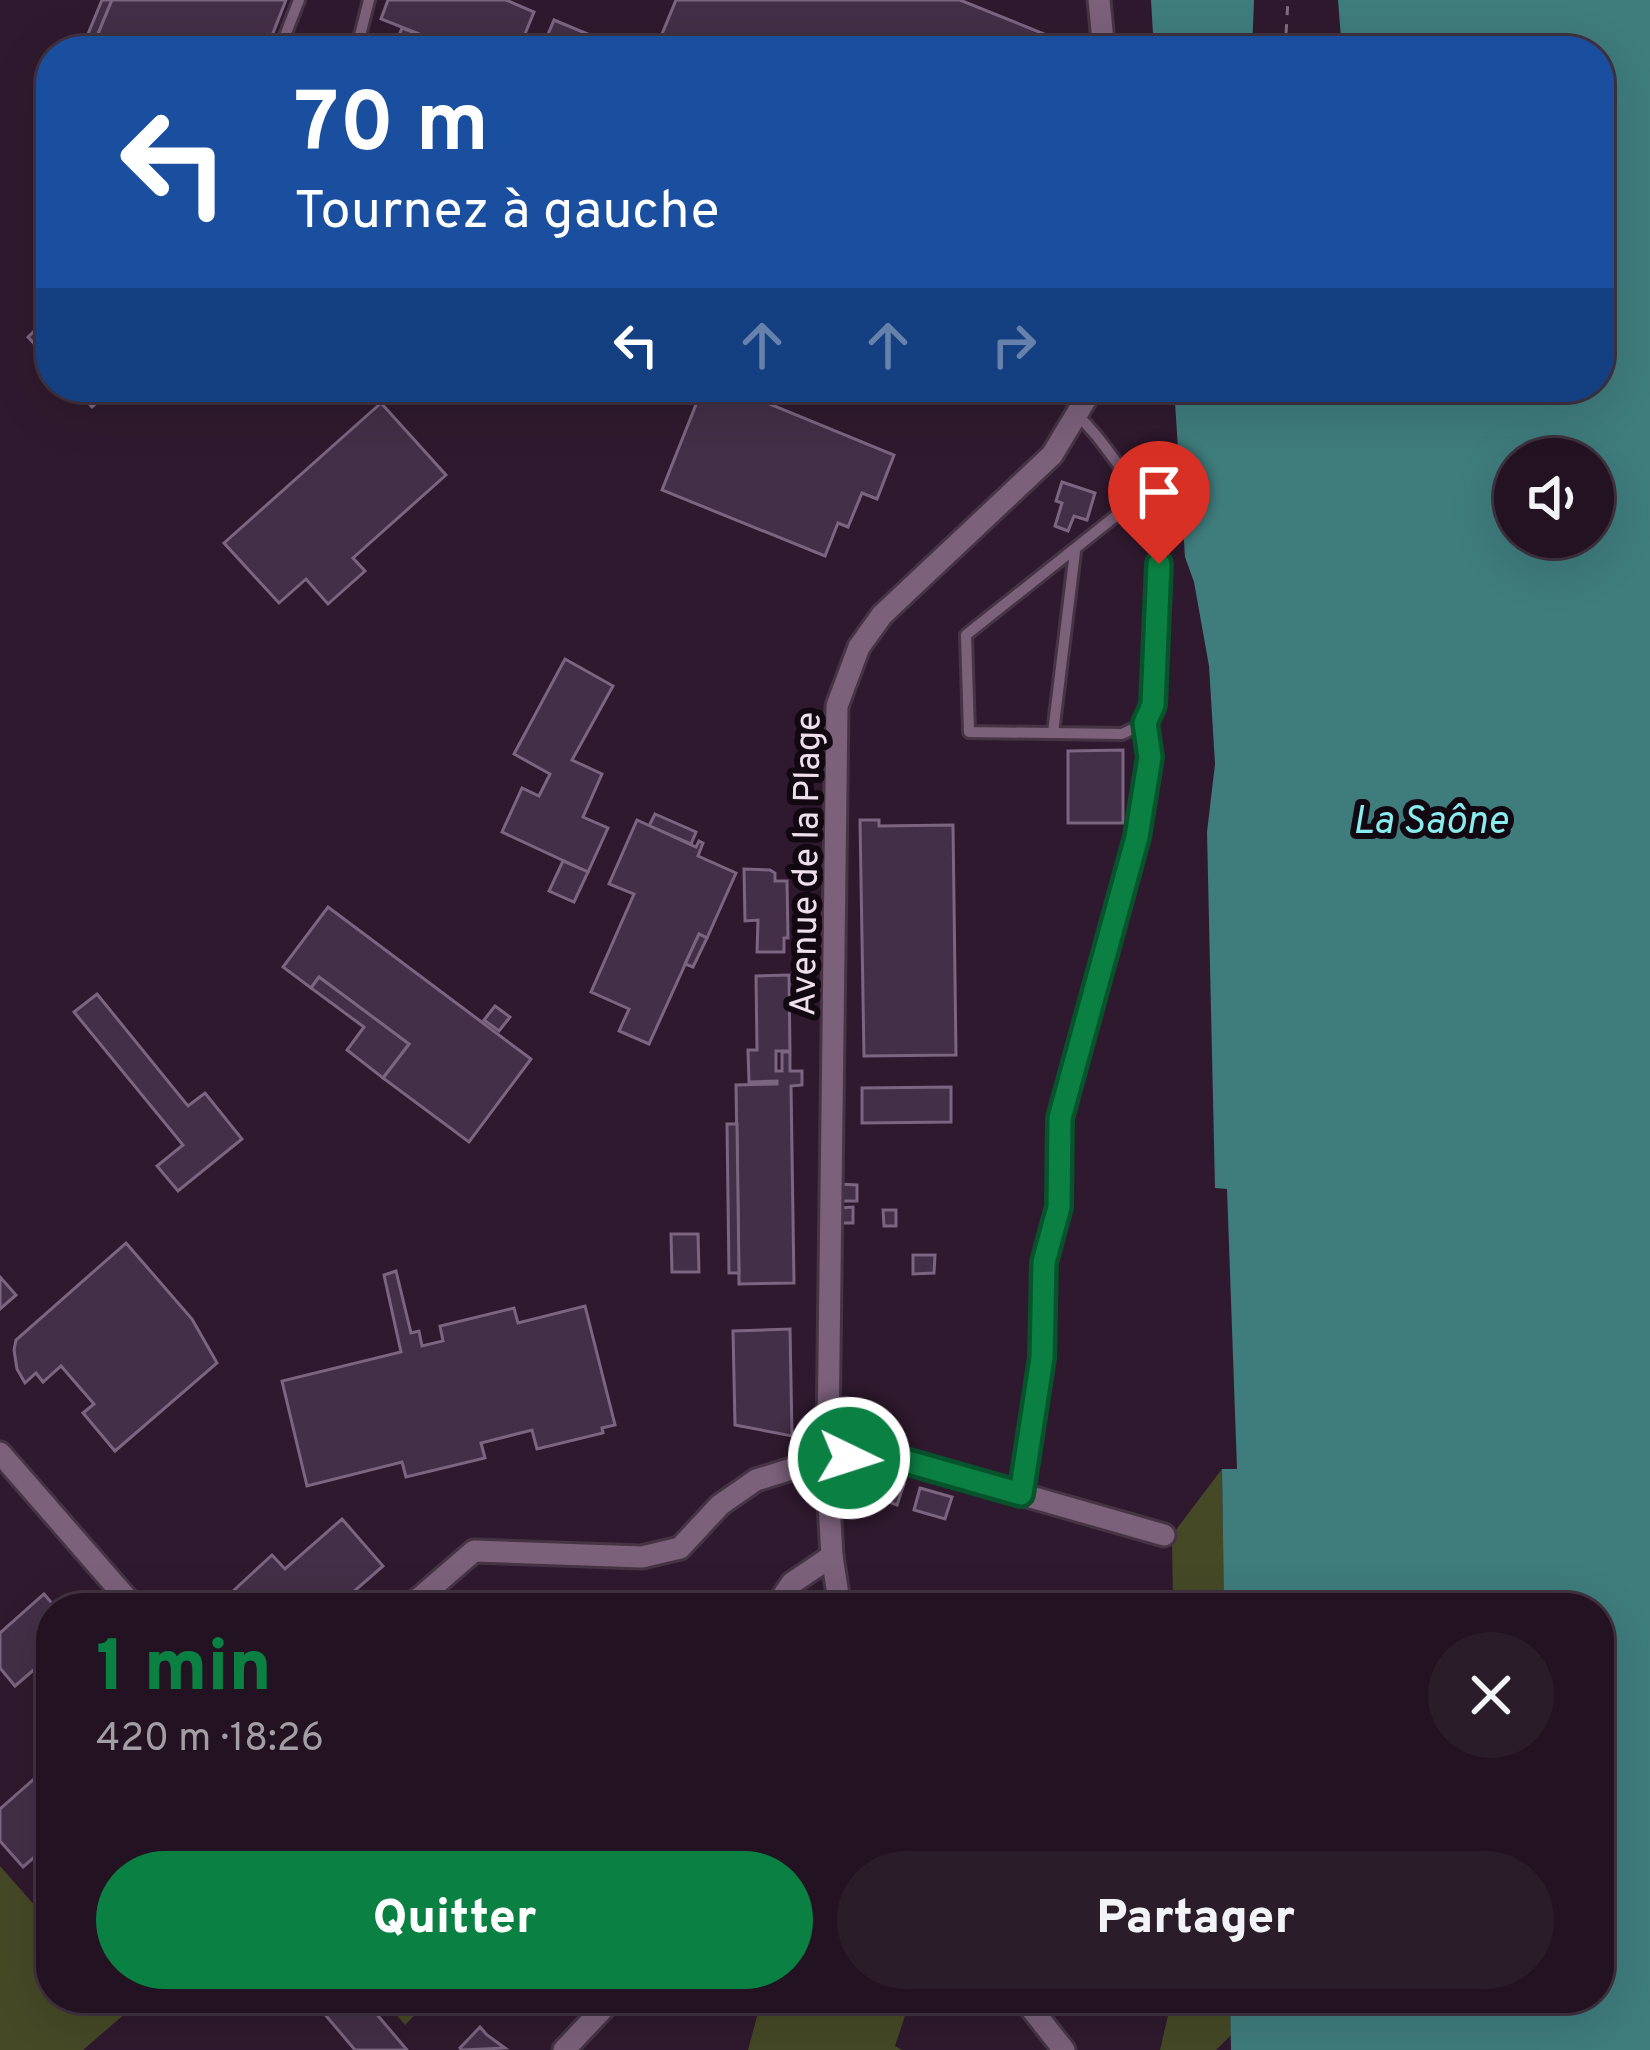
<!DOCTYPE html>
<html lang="fr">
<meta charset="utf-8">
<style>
body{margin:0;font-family:Overpass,sans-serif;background:#2b1c2a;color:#f1f3f6;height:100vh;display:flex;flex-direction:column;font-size:45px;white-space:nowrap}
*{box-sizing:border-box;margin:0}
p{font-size:39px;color:#a39ea5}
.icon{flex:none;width:66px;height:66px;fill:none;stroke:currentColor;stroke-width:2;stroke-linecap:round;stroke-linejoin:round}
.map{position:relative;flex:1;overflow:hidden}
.panel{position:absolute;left:36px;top:1593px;width:1578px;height:420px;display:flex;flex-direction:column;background:#231322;border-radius:48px;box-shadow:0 12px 48px #0002,0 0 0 3px #403240}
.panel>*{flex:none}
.top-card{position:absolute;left:36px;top:36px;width:1578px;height:366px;border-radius:48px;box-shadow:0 12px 48px #0002,0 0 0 3px #403240;background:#1a4fa0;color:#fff;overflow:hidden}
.fabs{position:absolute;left:1494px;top:438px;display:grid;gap:24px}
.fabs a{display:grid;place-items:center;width:120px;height:120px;border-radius:50%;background:#231322;box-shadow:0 12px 48px #0002,0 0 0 3px #403240;font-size:60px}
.pin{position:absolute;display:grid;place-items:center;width:102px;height:102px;color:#fff;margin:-123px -51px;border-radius:50% 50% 50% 0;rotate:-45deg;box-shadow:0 0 12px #0007}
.pin .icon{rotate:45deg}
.me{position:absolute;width:132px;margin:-66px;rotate:94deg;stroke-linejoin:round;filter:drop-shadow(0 0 9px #0008)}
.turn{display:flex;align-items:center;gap:42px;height:252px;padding:0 60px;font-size:54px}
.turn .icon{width:156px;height:156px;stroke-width:2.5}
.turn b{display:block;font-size:84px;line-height:102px}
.lanes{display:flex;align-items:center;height:114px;padding:0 60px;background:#0003;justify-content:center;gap:60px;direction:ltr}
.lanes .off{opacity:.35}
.round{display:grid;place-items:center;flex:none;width:126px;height:126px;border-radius:63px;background:#2b1c2a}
.head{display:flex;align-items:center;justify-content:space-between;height:204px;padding:0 60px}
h1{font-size:72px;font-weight:800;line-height:90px;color:#0b8043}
.button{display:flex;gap:24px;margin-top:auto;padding:24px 60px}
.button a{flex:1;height:138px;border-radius:72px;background:#0b8043;color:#fff;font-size:48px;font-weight:800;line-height:138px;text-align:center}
.button a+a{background:#2b1c2a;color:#f1f3f6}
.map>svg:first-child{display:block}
</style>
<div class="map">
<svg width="1650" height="2050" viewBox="0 0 1650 2050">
<rect width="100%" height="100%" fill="#2f192e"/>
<!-- green -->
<g fill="#464926">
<polygon points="1222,1469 1224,1608 1173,1608 1172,1535"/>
<polygon points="0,1866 51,1924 51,1998 115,1998 127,2012 83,2050 0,2050"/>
<polygon points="382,1998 431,1998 405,2025"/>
<polygon points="762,1998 911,1998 895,2046 902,2050 748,2050"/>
<polygon points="1172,1998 1230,1998 1231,2035 1216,2050 1160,2050"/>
</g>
<!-- water -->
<g fill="#3f7c7c" fill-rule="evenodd">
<polygon points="1151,0 1254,0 1252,51 1154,51"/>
<path d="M1338 0H1650V2050H1231L1230 1998H1599V1608H1224L1222 1469H1237L1227 1189 1215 1188 1207 832 1215 764 1209 666 1194 582 1185 557 1174 387H1599V51H1342ZM1515 459H1593V537H1515Z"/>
</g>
<!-- building -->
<g fill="#432f47" stroke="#7b6580" stroke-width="3">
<polygon points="102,0 112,0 91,51 81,51"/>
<polygon points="112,0 286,0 266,51 91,51"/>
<polygon points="388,0 506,0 534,12 518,51 462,51 381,19"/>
<polygon points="676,0 960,0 1069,44 1066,51 655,51"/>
<polygon points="554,20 626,50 626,51 541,51"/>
<polygon points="402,28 462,51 393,51"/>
<polygon points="51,315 51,362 28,337"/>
<polygon points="73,387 114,387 92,407"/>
<polygon points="703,387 728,387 894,455 877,499 862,493 848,527 838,523 825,556 662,490"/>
<polygon points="381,403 446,475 353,558 365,571 328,604 306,579 279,603 224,543"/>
<polygon points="1062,482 1095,493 1087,520 1074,516 1068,531 1055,526 1062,503 1056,501"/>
<polygon points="565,659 613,686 572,760 602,774 583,817 608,828 588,872 502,832 522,788 539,796 550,774 514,754"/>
<polygon points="1123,750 1123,823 1068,823 1068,751"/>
<polygon points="655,814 696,832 691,844 649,826"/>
<polygon points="637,820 696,847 699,841 703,843 698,856 736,873 707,938 699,934 649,1044 619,1031 629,1009 591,992 634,894 609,884"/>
<polygon points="860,820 879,820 879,826 953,825 956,1055 864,1056"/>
<polygon points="563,861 588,872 574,902 549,891"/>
<polygon points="744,869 770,870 775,873 775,881 787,881 788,938 784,938 784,952 757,952 758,920 745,921"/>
<polygon points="328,907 531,1059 469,1142 383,1078 409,1044 319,977 311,988 283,967"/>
<polygon points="699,934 707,938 693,967 685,964"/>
<polygon points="789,975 790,1051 776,1051 776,1071 782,1071 782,1052 790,1052 790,1071 802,1071 802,1085 791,1086 794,1283 739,1284 736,1085 777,1084 777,1081 749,1082 748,1050 757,1050 756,976"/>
<polygon points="319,977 409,1044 383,1078 347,1050 364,1027 311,988"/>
<polygon points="97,994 188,1106 205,1093 242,1139 178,1191 157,1166 183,1145 74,1012"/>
<polygon points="495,1006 510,1017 499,1031 484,1020"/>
<polygon points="951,1087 951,1122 862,1123 862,1088"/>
<polygon points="727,1124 737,1124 739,1273 729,1273"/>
<polygon points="839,1184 857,1185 857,1201 839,1201"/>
<polygon points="853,1207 853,1223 839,1223 839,1208"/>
<polygon points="883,1210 896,1210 896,1226 884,1226"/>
<polygon points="671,1234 698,1234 699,1272 672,1272"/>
<polygon points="126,1243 192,1319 217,1363 115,1451 83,1413 94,1404 61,1366 43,1382 36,1373 25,1383 17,1369 14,1350 16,1340"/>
<polygon points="913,1255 935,1255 934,1273 913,1274"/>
<polygon points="396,1271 411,1333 419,1331 422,1346 443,1341 440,1326 514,1308 518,1323 585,1306 615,1425 602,1428 603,1433 537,1449 532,1430 481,1443 485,1458 406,1477 402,1462 307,1486 282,1381 401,1352 384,1275"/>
<polygon points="0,1277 16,1295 0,1309"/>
<polygon points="790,1329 792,1436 735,1425 733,1331"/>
<polygon points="879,1477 904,1484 897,1505 874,1496"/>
<polygon points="920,1488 952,1497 945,1519 914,1510"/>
<polygon points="342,1519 383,1566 335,1608 218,1605 272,1555 285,1569"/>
<polygon points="44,1594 56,1608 51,1608 51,1655 15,1686 0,1668 0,1633"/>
<polygon points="51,1764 51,1843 23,1867 0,1841 0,1809"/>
<polygon points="311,1998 363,1998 407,2050 355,2050"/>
<polygon points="525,1998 550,1998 538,2010"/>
<polygon points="636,1998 659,1998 646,2012"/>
<polygon points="480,2027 487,2035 505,2048 462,2050 460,2048"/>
</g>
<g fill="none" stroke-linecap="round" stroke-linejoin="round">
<!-- lane casing -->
<g stroke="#463445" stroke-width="16">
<g id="lane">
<polyline points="279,51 299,0"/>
<polyline points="356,51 369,0"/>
<path d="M1077 415C1098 434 1111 456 1129 479 1138 490 1150 493 1158 506L1153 705 1145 723 1122 734 969 732 966 635 1117 515 1133 485"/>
<polyline points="1053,733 1075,552"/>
<polyline points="1020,1494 1043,1358 1044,1262 1059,1207 1060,1118 1137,837 1151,757 1145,723"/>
</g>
</g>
<!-- street casing -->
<g stroke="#463445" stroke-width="27">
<g id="street">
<polyline points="1099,0 1104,51"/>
<polyline points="828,1438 837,706 859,647 882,615 1052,455 1093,387"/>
<circle cx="825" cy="1462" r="24"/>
<polyline points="0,1453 135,1608"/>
<polyline points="849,1458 884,1455 1164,1535"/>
<polyline points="828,1486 832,1556 840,1608"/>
<polyline points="408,1608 474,1551 642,1557 680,1548 720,1505 756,1480 801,1466"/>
<polyline points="775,1608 792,1583 832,1556"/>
<polyline points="1023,1998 1064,2050"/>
<polyline points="564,2050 613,1998"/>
</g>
</g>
<!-- path -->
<g stroke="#7f6c7e" stroke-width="3" stroke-dasharray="9 9" stroke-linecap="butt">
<polyline points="1285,51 1288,0"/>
<polyline points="42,265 49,273"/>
</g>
<!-- lane -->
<use href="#lane" stroke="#7b617a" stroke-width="10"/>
<!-- street -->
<use href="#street" stroke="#7b617a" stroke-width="21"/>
</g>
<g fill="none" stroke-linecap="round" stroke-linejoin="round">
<!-- route casing -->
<g stroke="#07532c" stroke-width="30">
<polyline id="route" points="849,1458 884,1455 1021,1494 1042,1358 1044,1262 1059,1207 1060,1118 1137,837 1150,757 1145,723 1153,705 1159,564"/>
</g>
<!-- route -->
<use href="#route" stroke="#0b8043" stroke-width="21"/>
</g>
<g text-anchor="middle" stroke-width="12" stroke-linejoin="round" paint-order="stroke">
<!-- street labels -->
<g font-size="36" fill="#eedfed" stroke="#110811">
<text transform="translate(804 864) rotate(-89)" y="13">Avenue de la Plage</text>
</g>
<!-- water labels -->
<g font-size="39" font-style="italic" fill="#8aeded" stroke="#110811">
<text x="1430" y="833">La Saône</text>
</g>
</g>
</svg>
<div class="fabs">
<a><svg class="icon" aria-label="sound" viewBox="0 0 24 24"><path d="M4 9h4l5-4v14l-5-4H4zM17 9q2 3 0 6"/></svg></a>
</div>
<div class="pin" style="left:1159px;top:564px;background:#d93025"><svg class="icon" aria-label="arrive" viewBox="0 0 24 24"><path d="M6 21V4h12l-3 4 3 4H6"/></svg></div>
<svg class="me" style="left:849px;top:1458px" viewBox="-20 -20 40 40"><circle r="17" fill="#0b8043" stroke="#fff" stroke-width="3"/><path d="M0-11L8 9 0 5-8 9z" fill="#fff"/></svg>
<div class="top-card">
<div class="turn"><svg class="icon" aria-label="left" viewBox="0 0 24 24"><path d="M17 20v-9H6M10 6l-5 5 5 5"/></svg><div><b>70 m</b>Tournez à gauche</div></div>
<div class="lanes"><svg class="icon" aria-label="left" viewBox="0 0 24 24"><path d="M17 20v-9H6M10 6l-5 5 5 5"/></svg><svg class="icon off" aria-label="ahead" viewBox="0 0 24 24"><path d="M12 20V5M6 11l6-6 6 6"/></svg><svg class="icon off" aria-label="ahead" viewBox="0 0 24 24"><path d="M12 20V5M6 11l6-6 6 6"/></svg><svg class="icon off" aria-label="right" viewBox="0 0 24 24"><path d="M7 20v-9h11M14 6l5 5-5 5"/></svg></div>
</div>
<section class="panel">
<div class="head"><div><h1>1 min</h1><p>420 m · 18:26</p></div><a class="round"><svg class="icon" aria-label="close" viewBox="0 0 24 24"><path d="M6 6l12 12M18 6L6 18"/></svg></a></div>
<div class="button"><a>Quitter</a><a>Partager</a></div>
</section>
</div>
